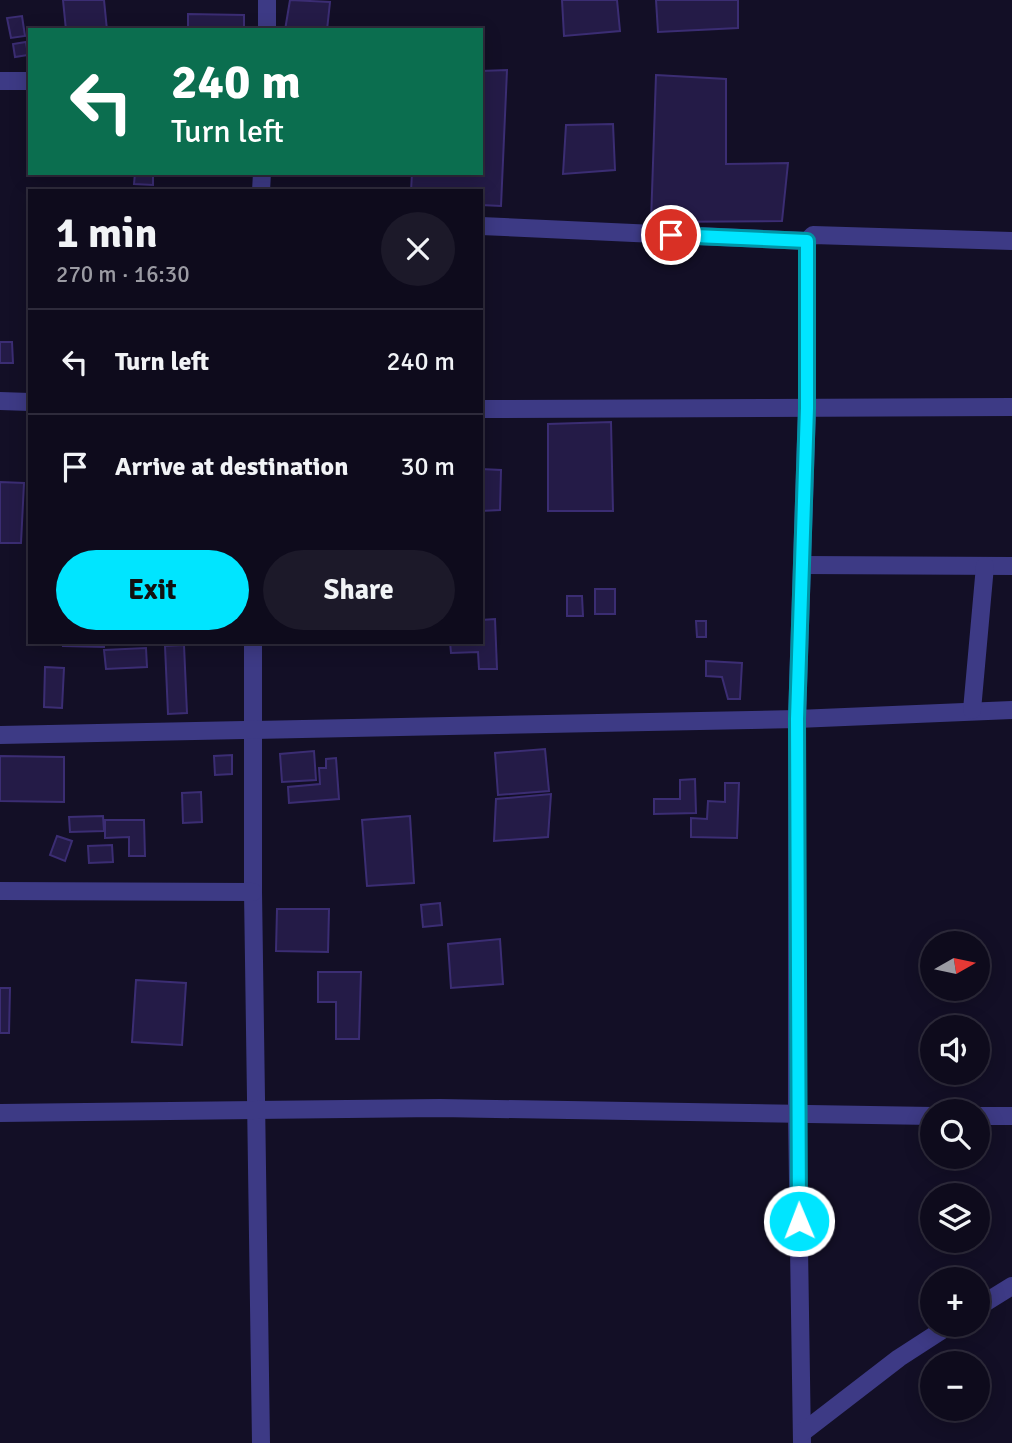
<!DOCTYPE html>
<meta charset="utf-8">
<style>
body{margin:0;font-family:Signika,sans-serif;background:#1c1929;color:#f1f3f6;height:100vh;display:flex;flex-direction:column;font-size:26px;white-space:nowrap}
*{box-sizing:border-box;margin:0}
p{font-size:23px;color:#9b9ba3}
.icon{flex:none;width:38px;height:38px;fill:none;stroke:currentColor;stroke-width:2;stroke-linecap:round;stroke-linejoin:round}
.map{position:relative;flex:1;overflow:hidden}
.drawer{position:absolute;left:28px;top:189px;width:455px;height:455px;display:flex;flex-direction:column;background:#0e0b1c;border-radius:0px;box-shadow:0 4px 18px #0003,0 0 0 2px #2e2b3b}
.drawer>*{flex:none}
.guide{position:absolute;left:28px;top:28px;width:455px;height:147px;border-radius:0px;box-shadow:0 4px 18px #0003,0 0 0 2px #2e2b3b;background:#0b6e4f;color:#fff;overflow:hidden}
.needle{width:46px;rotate:81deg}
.buttons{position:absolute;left:920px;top:931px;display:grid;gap:14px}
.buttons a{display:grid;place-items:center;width:70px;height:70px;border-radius:50%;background:#0e0b1c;box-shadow:0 4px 18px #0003,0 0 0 2px #2e2b3b;font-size:35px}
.pin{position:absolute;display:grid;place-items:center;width:60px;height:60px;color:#fff;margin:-30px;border:4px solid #fff;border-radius:50%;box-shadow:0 2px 7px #0007}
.me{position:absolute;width:77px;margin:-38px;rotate:359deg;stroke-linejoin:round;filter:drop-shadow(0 0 5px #0008)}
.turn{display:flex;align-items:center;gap:24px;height:147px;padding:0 28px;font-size:32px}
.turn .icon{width:91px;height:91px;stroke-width:2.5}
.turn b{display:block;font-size:49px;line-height:60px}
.round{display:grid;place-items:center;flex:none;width:74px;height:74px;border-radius:37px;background:#1c1929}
.head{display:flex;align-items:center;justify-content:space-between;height:119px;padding:0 28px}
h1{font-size:42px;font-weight:700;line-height:52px}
.cta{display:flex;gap:14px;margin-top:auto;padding:14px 28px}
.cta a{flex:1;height:80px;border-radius:42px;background:#00e5ff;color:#111;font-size:28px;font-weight:700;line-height:80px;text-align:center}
.cta a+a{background:#1c1929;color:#f1f3f6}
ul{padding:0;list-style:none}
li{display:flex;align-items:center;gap:21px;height:105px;padding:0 28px;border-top:2px solid #2e2b3b}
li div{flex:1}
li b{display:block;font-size:26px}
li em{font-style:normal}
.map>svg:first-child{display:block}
</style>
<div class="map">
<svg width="1012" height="1443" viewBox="0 0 1012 1443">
<rect width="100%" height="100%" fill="#130f26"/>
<!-- building -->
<g fill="#241b47" stroke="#3b2d73" stroke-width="2">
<polygon points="63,0 104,0 107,30 66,30"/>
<polygon points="290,0 330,2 327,30 285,30"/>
<polygon points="562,0 617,0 620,31 564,36"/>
<polygon points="656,0 738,0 738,28 658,32"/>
<polygon points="188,14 244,15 244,30 188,30"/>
<polygon points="22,16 25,36 11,38 7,18"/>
<polygon points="26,42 28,55 15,57 13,44"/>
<polygon points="507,70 501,206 481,205 481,191 411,191 412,173 481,173 481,71"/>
<polygon points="656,75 726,79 726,164 788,163 782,221 651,222"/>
<polygon points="613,124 615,170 563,174 566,125"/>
<polygon points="135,173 153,173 153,185 134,184"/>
<polygon points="0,342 12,342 13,363 0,363"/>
<polygon points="611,422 613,511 548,511 548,424"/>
<polygon points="481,469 501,470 500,510 481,511"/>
<polygon points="0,482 24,483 21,543 0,543"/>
<rect x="595" y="589" width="20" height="25"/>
<polygon points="567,596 582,596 583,616 567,616"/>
<polygon points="495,619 497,669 479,669 478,652 451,653 450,642 481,642 481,620"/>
<polygon points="696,621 706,621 706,637 697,637"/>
<polygon points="63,642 104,642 104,647 63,646"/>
<polygon points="184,645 187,713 168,714 165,646"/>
<polygon points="146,648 147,667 106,669 104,650"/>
<polygon points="706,661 742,663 740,699 728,699 722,677 706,676"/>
<polygon points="45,667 64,668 62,708 44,707"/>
<polygon points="545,749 549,791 498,795 495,753"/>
<polygon points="314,751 316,780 282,782 280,754"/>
<polygon points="232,755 232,774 215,775 214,756"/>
<polygon points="0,756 64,757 64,802 0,801"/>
<polygon points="336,758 339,799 289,803 288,787 320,784 319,768 326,768 326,759"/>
<polygon points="695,779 696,813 654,814 654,799 680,799 680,780"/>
<polygon points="725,783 739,783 737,838 691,837 691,818 707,819 708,801 725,802"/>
<polygon points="201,792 202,822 183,823 182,793"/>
<polygon points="551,794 548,837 494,841 496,799"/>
<polygon points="103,816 104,831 70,832 69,817"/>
<polygon points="410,816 414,883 367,886 362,820"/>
<polygon points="105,820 144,820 145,856 129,856 129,837 105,838"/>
<polygon points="57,836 72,841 65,861 50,855"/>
<polygon points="112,845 113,862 89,863 88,846"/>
<polygon points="440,903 442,925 423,927 421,905"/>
<polygon points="277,909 329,909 328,952 276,951"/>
<polygon points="500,939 503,984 451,988 448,944"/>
<polygon points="318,972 361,972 359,1039 336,1039 336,1002 318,1002"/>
<polygon points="136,980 186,983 182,1045 132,1042"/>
<polygon points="0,988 10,988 9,1033 0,1033"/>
</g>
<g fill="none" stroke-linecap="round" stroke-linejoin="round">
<!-- minor -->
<g stroke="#3d3a85" stroke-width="18">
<polyline points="267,30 267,0"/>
<polyline points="0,81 30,81"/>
<polyline points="261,191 262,173"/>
<polyline points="481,226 807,241"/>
<polyline points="1012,241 813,235 807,241 807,408 797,719 1012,710"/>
<polyline points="0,401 30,402"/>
<polyline points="481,409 1012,407"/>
<polyline points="802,565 1012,566"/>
<polyline points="253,642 253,892 261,1443"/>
<polyline points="972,710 985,566"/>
<polyline points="0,735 797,719 797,1116 802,1443"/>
<polyline points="0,891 253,892"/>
<polyline points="0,1113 440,1108 933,1116"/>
<polyline points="978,1116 1012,1116"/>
<polyline points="978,1307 1012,1286"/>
<polyline points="803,1432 899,1358 950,1325"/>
</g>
</g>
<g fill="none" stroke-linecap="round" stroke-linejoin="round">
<!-- route casing -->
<g stroke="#0095a6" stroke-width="18">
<polyline id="route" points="671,235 807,241 807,408 797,719 799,1221"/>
</g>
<!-- route -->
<use href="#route" stroke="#00e5ff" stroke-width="12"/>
</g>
</svg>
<div class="buttons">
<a><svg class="needle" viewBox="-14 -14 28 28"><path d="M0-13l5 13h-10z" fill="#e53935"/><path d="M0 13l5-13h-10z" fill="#9b9ba3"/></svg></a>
<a><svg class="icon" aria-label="sound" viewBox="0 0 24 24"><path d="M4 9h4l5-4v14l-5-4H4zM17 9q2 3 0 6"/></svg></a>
<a><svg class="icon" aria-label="search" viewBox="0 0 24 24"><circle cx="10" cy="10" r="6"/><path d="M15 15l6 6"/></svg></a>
<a><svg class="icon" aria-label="layers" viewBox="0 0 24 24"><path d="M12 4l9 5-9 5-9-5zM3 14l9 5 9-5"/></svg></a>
<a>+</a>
<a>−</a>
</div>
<div class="pin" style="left:671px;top:235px;background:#d93025"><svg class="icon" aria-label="arrive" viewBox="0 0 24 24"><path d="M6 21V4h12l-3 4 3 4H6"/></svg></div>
<svg class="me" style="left:799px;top:1221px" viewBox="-20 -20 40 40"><circle r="17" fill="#00e5ff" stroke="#fff" stroke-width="3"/><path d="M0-11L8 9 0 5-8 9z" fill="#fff"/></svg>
<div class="guide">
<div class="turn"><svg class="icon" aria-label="left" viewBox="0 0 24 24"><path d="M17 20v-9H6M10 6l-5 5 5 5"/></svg><div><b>240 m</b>Turn left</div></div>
</div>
<section class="drawer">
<div class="head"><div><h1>1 min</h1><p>270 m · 16:30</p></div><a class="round"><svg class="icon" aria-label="close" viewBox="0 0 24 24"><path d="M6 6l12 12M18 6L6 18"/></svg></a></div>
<ul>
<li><svg class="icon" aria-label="left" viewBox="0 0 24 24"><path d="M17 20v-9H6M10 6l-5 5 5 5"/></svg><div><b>Turn left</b></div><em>240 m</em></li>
<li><svg class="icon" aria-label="arrive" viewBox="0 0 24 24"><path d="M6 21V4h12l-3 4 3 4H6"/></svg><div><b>Arrive at destination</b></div><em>30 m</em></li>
</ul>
<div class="cta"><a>Exit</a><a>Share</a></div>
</section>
</div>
